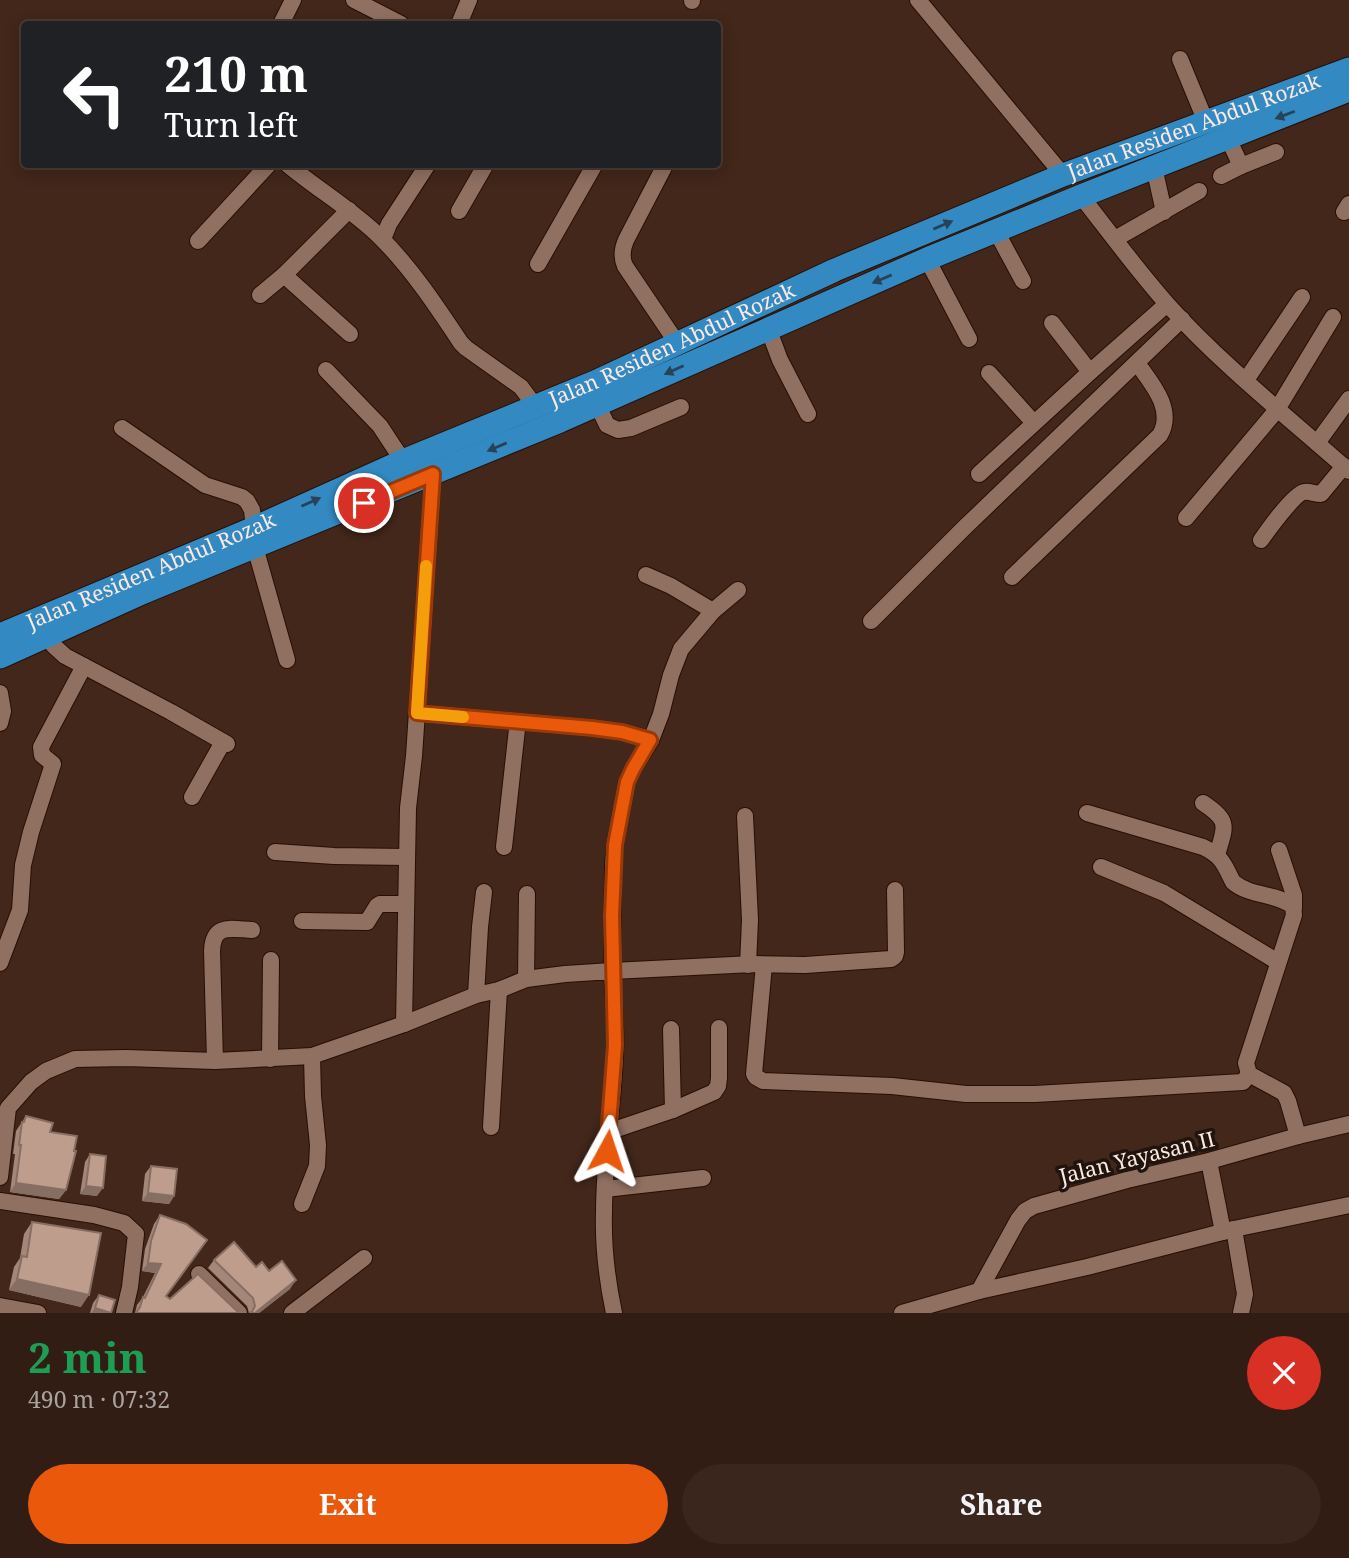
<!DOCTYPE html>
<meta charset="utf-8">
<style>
body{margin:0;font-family:"Noto Serif",serif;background:#3a261d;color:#f1f3f6;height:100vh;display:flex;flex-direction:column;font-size:26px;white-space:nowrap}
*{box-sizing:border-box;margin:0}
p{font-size:23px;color:#a8a2a0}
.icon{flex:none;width:38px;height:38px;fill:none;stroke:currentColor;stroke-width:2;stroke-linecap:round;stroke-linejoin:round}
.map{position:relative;height:1313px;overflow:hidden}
.panel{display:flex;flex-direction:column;background:#321d14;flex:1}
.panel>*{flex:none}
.guide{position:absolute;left:21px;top:21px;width:700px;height:147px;border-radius:7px;box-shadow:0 4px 18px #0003,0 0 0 2px #4d3b34;background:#202124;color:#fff;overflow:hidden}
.pin{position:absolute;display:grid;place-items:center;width:60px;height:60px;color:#fff;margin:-30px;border:4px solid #fff;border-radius:50%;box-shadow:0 2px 7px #0007}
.me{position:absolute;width:77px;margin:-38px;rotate:5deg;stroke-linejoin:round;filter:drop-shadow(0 0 5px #0008)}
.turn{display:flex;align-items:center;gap:24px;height:147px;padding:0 28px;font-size:32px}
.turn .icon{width:91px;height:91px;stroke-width:2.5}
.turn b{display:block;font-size:49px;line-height:60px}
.round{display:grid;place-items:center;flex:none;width:74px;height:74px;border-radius:37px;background:#3a261d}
.head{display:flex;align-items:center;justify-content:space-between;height:119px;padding:0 28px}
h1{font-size:42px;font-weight:700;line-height:52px;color:#1e9e55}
.primary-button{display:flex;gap:14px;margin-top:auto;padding:14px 28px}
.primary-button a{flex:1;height:80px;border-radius:42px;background:#ea580c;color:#fff;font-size:28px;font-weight:700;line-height:80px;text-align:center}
.primary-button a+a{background:#3a261d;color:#f1f3f6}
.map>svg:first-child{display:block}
</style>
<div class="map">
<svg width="1349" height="1313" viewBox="0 0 1349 1313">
<rect width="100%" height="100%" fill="#42271a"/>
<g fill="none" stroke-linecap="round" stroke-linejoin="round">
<!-- minor casing -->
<g stroke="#280f04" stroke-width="18">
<g id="minor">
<polyline points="354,0 401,24"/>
<polyline points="918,0 1063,175"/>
<polyline points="692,1 692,0"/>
<polyline points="281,24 293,0"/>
<polyline points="459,24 469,0"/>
<polyline points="1180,59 1206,122"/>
<path d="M287 164C318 190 353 210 381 238 412 269 437 307 461 343L466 348 521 387 535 406"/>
<path d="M660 164 664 167 626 240C622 249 621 257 625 266L677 343"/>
<polyline points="1241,166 1276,152"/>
<polyline points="1154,167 1164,212"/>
<polyline points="1221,176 1241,166 1228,138"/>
<path d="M1081 196C1110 233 1137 270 1168 305 1221 364 1289 418 1349 471"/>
<polyline points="349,210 284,275 350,334"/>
<polyline points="459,211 486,164"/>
<polyline points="1344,212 1349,204"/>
<polyline points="996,231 1023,281"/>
<polyline points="383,239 389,224 428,164"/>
<polyline points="1115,239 1199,191"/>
<polyline points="198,241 269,164"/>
<polyline points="927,259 969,339"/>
<polyline points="538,264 595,164"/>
<polyline points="260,295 284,275"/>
<polyline points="1052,323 1090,372"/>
<polyline points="768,328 780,360 808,414"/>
<polyline points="326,370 380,426 403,461"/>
<polyline points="989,373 1034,423"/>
<polyline points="1246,380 1302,297"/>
<polyline points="597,404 607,425 618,430 631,428 681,407"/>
<polyline points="122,428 205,485 242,497 247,501 252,510 257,554 287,660"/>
<polyline points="1317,443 1349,399"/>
<polyline points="979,474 1090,372 1167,304"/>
<polyline points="1186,518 1276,411 1333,317"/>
<path d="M1261 540C1268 530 1294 494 1304 492 1309 491 1315 494 1321 494L1344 466"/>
<polyline points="646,575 671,586 713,611"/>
<path d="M1012 577 1160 435C1175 409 1151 383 1137 363"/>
<polyline points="738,590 713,611 681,649 671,675 661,714 651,740 633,769 627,782 615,845 613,865 612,971 753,964 805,965 891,959 895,956 896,952 895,890"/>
<polyline points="871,621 965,527 1182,319"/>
<polyline points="47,637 54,646 65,656 171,712 227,744"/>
<polyline points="0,693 3,711 0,723"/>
<polyline points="417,713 592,728 622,732 651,740"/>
<polyline points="192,797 223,742"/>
<path d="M1203 803C1231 821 1225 827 1217 855"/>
<path d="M1087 813 1203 847C1222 856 1224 864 1233 882 1251 897 1276 893 1293 906L1294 915 1246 1063 1249 1074 1284 1093 1288 1101 1298 1136"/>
<polyline points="745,816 750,920 748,965"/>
<polyline points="504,847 517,729 516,725 512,722"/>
<polyline points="1279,850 1294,895 1294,908"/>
<polyline points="275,852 334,856 406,857"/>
<polyline points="1101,867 1164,893 1278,962"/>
<polyline points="302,921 367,922 377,906 380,904 406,904"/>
<polyline points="0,963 20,910 23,865 31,832 53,764 42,755 41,747 84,666"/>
<polyline points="764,965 754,1074 756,1077 763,1081 892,1086 966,1094 1035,1094 1243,1082 1249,1074"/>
<polyline points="526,979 527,894"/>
<polyline points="476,995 480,927 484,892"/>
<polyline points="404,1024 408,808 414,756 433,474"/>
<polyline points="671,1029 673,1110"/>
<polyline points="270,1059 271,960"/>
<path d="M215 1061 212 951C213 923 231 929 252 930"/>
<polyline points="491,1127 499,990"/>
<polyline points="608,1132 673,1110 714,1092 718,1086 719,1078 719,1028"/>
<polyline points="1209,1161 1223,1232"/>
<path d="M0 1177 8 1108 31 1082 46 1071 75 1059 126 1058 215 1061 312 1056 404 1024 476 995 499 990 526 979 565 974 612 971C614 1005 617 1039 614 1073 611 1119 604 1165 604 1212 603 1245 607 1280 614 1313"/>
<polyline points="605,1189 703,1178"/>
<polyline points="0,1201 94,1215 124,1223 136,1234 130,1287 124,1313"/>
<polyline points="302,1204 317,1166 318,1145 313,1096 312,1056"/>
<polyline points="1234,1229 1245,1294 1241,1313"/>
<polyline points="199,1274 239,1313"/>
<polyline points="979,1291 1018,1220 1025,1211 1034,1206 1127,1180 1209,1161 1298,1136 1349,1124"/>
<polyline points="0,1306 38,1313"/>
<polyline points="292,1313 364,1258"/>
<polyline points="902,1313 979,1291 1087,1267 1234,1229 1349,1205"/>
</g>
</g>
<!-- highway casing -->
<g stroke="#280f04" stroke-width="25">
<g id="highway">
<path id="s1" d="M0 635 254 528 403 461 595 382 835 270 1063 175 1349 69"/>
<polyline points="0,657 144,592 560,421 927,259 1081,196 1349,90"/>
</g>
</g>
<!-- minor -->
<use href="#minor" stroke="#907061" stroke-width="16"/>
<!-- highway -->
<use href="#highway" stroke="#3389c2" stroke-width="23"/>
</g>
<!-- wall -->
<g fill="#a48779">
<polygon points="26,1116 50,1132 66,1190 59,1199 10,1192 15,1154 13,1154 16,1131"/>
<polygon points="90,1154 97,1196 80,1194 85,1162"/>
<polygon points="151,1166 174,1196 169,1204 142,1201 145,1174"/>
<polygon points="160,1215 166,1296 170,1299 239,1313 135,1313 137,1305 143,1297 155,1273 142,1271 145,1249 154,1224"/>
<polygon points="32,1222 81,1307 9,1290 14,1267 20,1258 24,1234"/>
<polygon points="214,1260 256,1267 269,1271 290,1289 259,1313 249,1313 247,1306 208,1268"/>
<polygon points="99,1295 110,1313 90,1313 93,1303"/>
</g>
<!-- shaded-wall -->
<g fill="#866e63">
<polygon points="16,1183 66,1190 59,1199 10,1192"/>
<polygon points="86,1186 103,1188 97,1196 80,1194"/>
<polygon points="148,1193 174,1196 169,1204 142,1201"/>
<polygon points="148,1263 161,1264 155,1273 142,1271"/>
<polygon points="17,1279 89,1295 81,1307 9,1290"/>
<polygon points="296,1280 290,1289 259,1313 255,1313"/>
<polygon points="95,1308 110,1313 91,1313"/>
</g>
<!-- building -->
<g fill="#bf9d8d" stroke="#866e63" stroke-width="2">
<polygon points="26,1116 53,1123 50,1132 77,1136 74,1151 76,1151 66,1190 16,1183 21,1145 19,1145 22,1122 24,1122"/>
<polygon points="90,1154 106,1156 103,1188 86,1186"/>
<polygon points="151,1166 177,1169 174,1196 148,1193"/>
<polygon points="160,1215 186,1224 207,1240 166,1296 170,1299 198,1274 239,1313 136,1313 140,1307 143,1297 145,1298 161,1264 148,1263 151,1241"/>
<polygon points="32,1222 101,1233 89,1295 17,1279 22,1256 27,1257"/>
<polygon points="234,1242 256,1267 262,1262 269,1271 282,1261 296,1280 255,1313 249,1313 252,1312 255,1306 253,1298 214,1260"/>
<polygon points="99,1295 115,1300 111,1313 95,1308"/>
</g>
<!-- one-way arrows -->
<defs><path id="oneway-solid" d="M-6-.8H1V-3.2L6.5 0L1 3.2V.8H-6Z" transform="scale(1.75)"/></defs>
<g fill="#284356">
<use href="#oneway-solid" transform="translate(1285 115) rotate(159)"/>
<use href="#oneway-solid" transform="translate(943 225) rotate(-23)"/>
<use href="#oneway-solid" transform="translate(882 279) rotate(157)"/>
<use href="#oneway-solid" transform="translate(674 370) rotate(156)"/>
<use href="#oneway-solid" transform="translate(497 447) rotate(157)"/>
<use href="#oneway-solid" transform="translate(311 502) rotate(-24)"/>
</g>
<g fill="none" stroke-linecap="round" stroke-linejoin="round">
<!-- route casing -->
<g stroke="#983908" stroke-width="18">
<polyline id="route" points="364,503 433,474 417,713 592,728 622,732 650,740 633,769 627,782 615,845 612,916 615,1045 607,1151"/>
</g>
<!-- route -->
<use href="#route" stroke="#ea580c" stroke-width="12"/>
<!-- slow -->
<polyline stroke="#f59e0b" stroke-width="12" points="426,566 417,713 463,717"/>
</g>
<g text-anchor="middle" stroke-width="7" stroke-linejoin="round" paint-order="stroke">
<!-- street labels -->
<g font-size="21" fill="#fce9e1" stroke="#20140e">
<text dy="7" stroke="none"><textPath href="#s1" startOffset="1298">Jalan Residen Abdul Rozak</textPath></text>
<text dy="7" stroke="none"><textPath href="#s1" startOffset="732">Jalan Residen Abdul Rozak</textPath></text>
<text dy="7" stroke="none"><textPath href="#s1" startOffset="164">Jalan Residen Abdul Rozak</textPath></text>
<text transform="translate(1137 1158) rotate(-14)" y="7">Jalan Yayasan II</text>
</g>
</g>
</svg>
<div class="pin" style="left:364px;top:503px;background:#d93025"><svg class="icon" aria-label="arrive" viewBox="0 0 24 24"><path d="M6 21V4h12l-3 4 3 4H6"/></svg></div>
<svg class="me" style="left:607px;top:1151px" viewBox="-20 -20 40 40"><path d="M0-17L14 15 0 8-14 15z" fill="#ea580c" stroke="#fff" stroke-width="4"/></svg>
<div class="guide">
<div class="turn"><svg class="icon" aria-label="left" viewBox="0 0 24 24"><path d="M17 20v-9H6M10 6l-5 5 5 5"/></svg><div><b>210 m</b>Turn left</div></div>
</div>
</div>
<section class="panel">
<div class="head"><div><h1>2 min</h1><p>490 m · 07:32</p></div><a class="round" style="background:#d93025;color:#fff"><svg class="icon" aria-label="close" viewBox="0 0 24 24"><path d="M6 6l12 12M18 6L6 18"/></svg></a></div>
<div class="primary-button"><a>Exit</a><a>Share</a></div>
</section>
